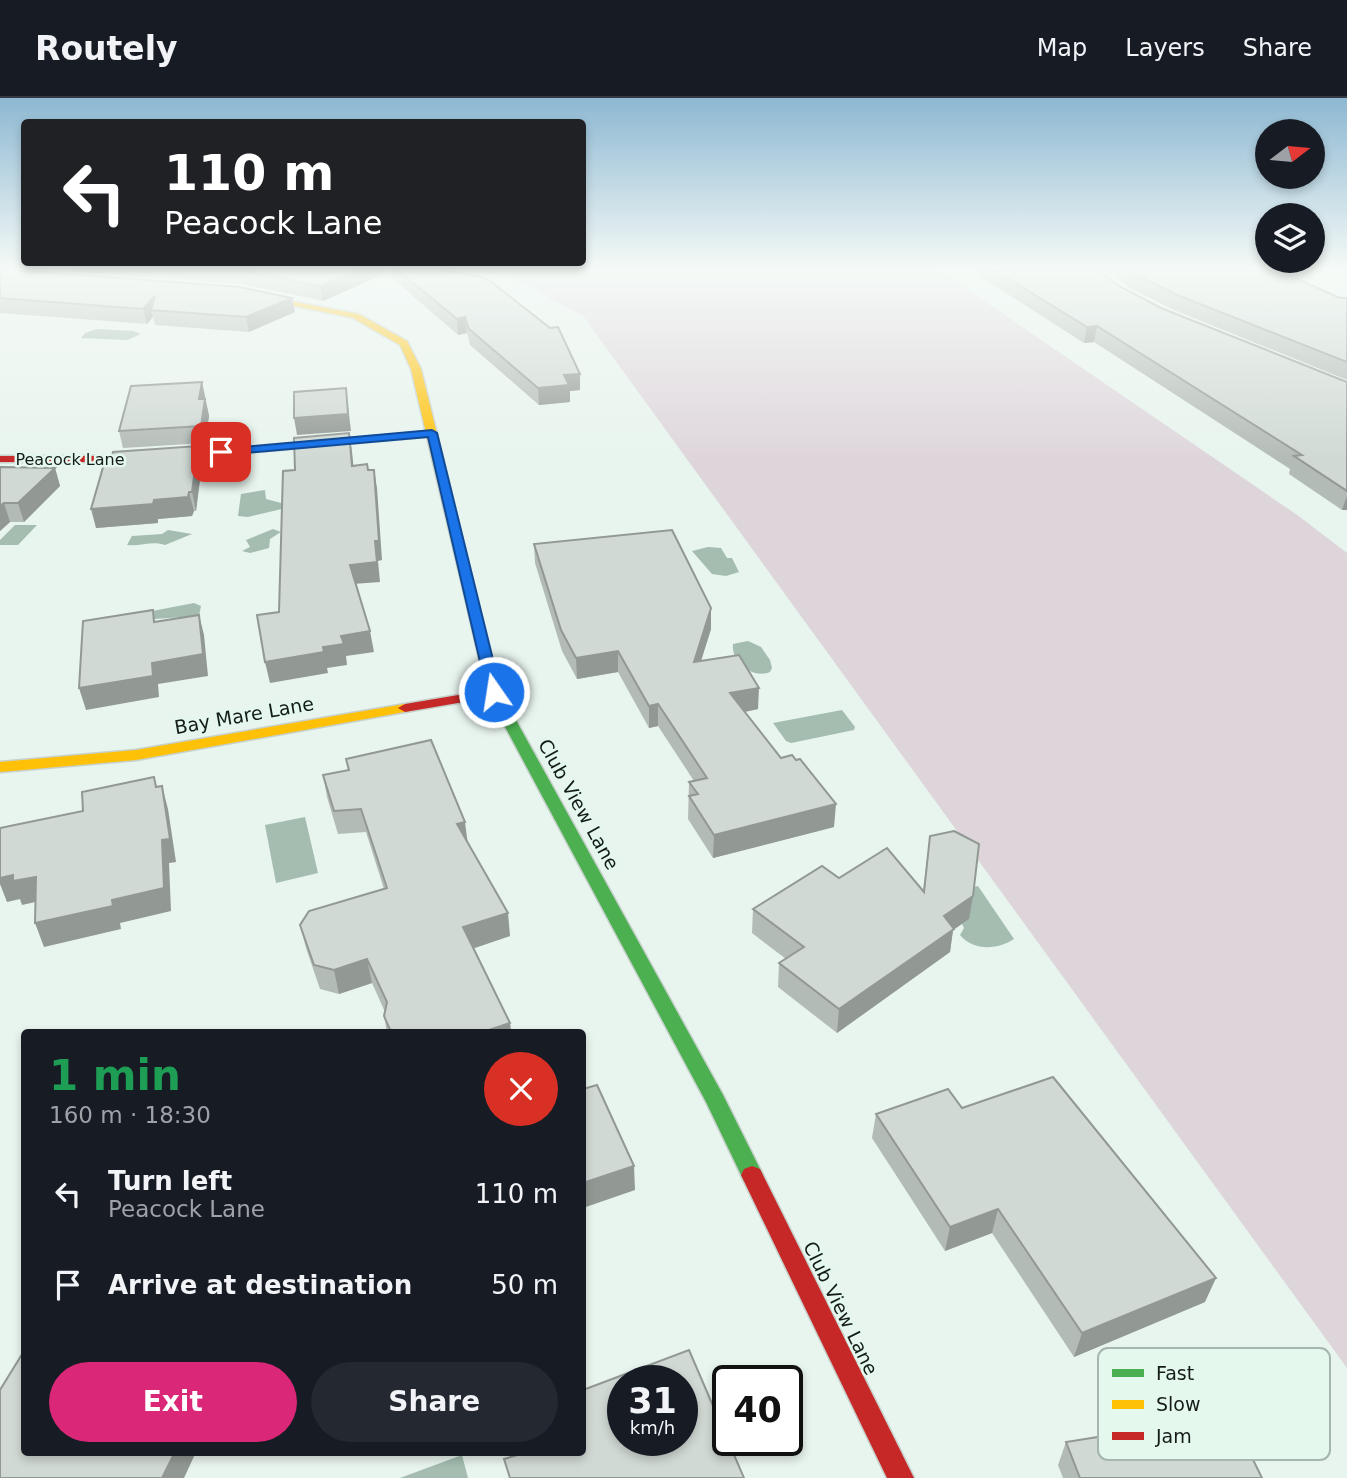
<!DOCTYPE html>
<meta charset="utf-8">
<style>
body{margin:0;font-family:"DejaVu Sans",sans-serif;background:#242831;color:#f1f3f6;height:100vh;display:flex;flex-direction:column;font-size:26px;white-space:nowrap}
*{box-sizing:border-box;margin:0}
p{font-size:23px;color:#9ea1a6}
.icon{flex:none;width:38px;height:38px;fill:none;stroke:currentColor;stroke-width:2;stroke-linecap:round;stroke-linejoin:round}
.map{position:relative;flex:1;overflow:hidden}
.details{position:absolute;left:21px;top:931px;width:565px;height:427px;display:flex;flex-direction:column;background:#171b24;border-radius:7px;box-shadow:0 4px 10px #0003}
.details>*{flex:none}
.hud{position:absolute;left:21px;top:21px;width:565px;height:147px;border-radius:7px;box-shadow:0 4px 10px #0003;background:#202124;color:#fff;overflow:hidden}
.needle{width:46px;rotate:74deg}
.buttons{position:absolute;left:1255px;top:21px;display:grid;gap:14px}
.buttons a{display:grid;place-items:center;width:70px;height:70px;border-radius:50%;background:#171b24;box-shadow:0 4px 10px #0003;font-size:35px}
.speed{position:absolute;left:607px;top:1267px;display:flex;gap:14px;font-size:35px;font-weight:700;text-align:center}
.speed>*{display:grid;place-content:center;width:91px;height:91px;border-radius:50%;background:#171b24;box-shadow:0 4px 10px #0003;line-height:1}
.speed small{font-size:18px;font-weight:400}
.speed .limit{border:4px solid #111;border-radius:10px;background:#fff;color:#111}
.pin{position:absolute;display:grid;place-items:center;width:60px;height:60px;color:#fff;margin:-30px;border-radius:14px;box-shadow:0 4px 10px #0006}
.me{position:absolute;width:77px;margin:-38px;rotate:347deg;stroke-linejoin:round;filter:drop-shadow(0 0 5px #0008)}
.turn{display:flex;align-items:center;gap:24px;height:147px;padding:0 28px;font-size:32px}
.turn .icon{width:91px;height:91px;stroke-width:2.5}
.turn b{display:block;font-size:49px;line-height:60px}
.round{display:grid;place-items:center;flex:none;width:74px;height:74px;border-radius:37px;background:#242831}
.head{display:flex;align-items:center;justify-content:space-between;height:119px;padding:0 28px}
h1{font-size:42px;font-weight:700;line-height:52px;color:#1e9e55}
.cta{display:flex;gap:14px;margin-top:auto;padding:14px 28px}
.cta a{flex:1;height:80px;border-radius:42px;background:#db2777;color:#fff;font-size:28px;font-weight:700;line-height:80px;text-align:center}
.cta a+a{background:#242831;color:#f1f3f6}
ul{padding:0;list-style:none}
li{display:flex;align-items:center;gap:21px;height:91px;padding:0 28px}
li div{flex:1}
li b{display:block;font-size:26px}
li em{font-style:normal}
header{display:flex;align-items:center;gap:42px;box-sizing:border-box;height:98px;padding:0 35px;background:#171b24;border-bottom:2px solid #363941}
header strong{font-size:33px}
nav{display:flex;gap:38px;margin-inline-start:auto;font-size:24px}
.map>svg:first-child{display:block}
</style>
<header>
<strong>Routely</strong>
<nav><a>Map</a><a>Layers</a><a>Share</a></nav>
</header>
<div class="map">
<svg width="1347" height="1380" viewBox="0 0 1347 1380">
<rect width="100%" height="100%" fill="#e8f4ee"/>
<!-- green -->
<polygon fill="#ded5db" points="496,170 936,170 1300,419 1347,455 1347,1270 583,218"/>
<!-- water -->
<g fill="#a4bdb0">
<polygon points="97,231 133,233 141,236 127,242 81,240 85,235"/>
<polygon points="265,392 266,401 281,405 286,410 248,419 238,418 241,396"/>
<polygon points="15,427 37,427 18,447 0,447 0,442"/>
<polygon points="273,431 281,434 270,441 269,450 250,455 242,453 250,449 246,442"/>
<path d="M168 432 192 436 165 447C152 442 140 449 127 447L132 438 162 436Z"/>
<polygon points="708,449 721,450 727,460 732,460 739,474 726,478 712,476 692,453"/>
<polygon points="194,505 201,508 199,518 154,521 142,515"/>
<path d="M748 543 761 549 770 562 772 570 770 574C753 581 731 565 733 546Z"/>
<polygon points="842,612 855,629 854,632 791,645 786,643 773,625"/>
<polygon points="305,719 318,775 276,785 265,727"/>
<path d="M978 788 1014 841C998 852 973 853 960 837L964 830 946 794Z"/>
<polygon points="462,1357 468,1380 400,1380"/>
</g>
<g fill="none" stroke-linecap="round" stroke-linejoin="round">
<!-- fast casing -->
<g stroke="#c7d1cc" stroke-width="3">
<polygon id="fast" points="469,487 475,491 501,595 723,997 763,1077 760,1083 752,1086 744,1083 706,1004 487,595 463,491"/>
</g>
<!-- slow casing -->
<g stroke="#c7d1cc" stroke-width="3">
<g id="slow">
<polygon points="238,193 359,216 407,243 421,271 475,491 473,494 465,494 463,491 411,271 400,247 353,220 241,197"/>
<polygon points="405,606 410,607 412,610 410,613 136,662 0,674 0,664 136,652"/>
</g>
</g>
<!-- jam casing -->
<g stroke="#c7d1cc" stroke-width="3">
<g id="jam">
<polygon points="432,333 437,336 436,338 142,364 0,364 0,358 142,358"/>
<polygon points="494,591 499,592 501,595 499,598 405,614 398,610 405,606"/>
<polygon points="752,1068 760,1071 914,1380 887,1380 741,1077 744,1071"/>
</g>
</g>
<!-- fast -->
<use href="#fast" fill="#4caf50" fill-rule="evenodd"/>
<!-- slow -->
<use href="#slow" fill="#ffc107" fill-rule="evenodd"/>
<!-- jam -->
<use href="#jam" fill="#c62828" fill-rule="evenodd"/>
</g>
<!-- wall -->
<g fill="#b3bbb6">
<polygon points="20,170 382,170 382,177 323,203 242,186"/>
<polygon points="389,170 425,170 580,276 580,292 570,293 570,304 539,307 470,247 467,235 458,237 390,178"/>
<polygon points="972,170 1095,170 1119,188 1161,210 1347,284 1347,412 1342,412 1289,376 1290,371 1094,244 1084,245 978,177 979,174"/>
<polygon points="1103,170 1272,170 1340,200 1347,200 1347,282 1174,212 1132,191"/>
<polygon points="0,171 292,200 295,214 249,234 155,227 153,219 147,226 0,215"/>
<polygon points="202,284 209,318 205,345 123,350 119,333"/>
<polygon points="198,348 202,366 196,413 194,413 192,418 158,421 158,425 96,430"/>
<polygon points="0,369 55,370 60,388 24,424 10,424 0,433"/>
<polygon points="534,446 711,531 701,563 758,611 745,614 834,729 713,760 688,721 689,684 694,683 658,628 649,630 618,574 577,581 562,553 535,465"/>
<polygon points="346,661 468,746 510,838 473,850 510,925 511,934 387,934 384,918 385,914 372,885 339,896 320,891 306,850 300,827 384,791 366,734 338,736 327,699 323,677 348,672"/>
<polygon points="930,738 969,821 953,832 950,854 837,935 778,889 779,865 786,861 752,835 753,811 839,780 923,793"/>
<polygon points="962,1010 1205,1204 1074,1259 992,1135 945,1153 872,1040 876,1016"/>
<polygon points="1118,1342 1262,1380 1063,1380 1058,1367 1066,1344"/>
</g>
<!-- shaded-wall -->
<g fill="#929894">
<polygon points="364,170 382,170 382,177 323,203 320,188"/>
<polygon points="155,198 151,212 153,219 147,226 143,211"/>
<polygon points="292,200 295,214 249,234 246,219"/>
<polygon points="465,219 467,235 458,237 457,221"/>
<polygon points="1097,228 1094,244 1084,245 1087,229"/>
<polygon points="580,276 580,292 570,293 570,304 539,307 538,290 564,277"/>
<polygon points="202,284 209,318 205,345 201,328 199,301"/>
<polygon points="346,290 351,333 297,337 294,320"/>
<polygon points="349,335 352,353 355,386 352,368"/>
<polygon points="198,348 202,366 196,413 192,394"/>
<polygon points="55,370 60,388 24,424 18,405"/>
<polygon points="374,372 377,390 382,462 378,463 380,484 353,486 350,467 375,443"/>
<polygon points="189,394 194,413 192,418 158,421 158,425 96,430 91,411 154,402"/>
<polygon points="1347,398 1347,412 1342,412"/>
<polygon points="4,405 10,424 0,433 0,408"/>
<polygon points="711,510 711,531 694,585 694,564"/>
<polygon points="199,517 204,537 208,578 158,586 159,599 86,612 79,590 152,565"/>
<polygon points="370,533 374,554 346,558 347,567 327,570 328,575 270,585 265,564 341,538"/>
<polygon points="618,553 618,574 577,581 576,560"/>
<polygon points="759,590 758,611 730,617 730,595"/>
<polygon points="658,606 658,628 649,630 649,608"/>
<polygon points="162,688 168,711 176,764 169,765 171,813 120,825 121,831 44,849 35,825 162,742"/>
<polygon points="836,706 834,729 713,760 714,737"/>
<polygon points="465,724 468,747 457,726"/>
<polygon points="13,777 36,779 44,802 22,807 20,801 7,804 0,786 0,780"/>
<polygon points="973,798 969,821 953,832 950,854 837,935 839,911 944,818"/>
<polygon points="508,815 510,838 466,853 463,829"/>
<polygon points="367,861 372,885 339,896 334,872"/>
<polygon points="510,925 511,934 483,934"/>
<polygon points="634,1068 635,1092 583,1110 583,1085"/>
<polygon points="998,1111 992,1135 945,1153 950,1129"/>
<polygon points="1216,1180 1205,1204 1074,1259 1082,1235"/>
<polygon points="175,1354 196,1354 184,1380 162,1380"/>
</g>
<!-- building -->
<g fill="#d0d9d4" stroke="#929894" stroke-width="2" fill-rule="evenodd">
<polygon points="207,170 364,170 320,188 240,172"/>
<polygon points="395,170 425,170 474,177 489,182 550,230 558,229 580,276 564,277 569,287 538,290 469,231 465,219 457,221"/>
<polygon points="991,170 1095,170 1119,188 1161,210 1347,284 1347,393 1294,358 1302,357 1097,228 1087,229"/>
<polygon points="1126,170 1272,170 1340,200 1347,200 1347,264 1177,197 1135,176"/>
<polygon points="0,171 239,189 292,200 246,219 151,212 155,198 143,211 0,200"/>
<polygon points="202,284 199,301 205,301 201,328 119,333 131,288"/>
<polygon points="346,290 348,316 294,320 294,294"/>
<polygon points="349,335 352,368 367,366 368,372 374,372 379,443 375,443 377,464 350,467 370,533 341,538 344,546 323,549 324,554 265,564 257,517 279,514 283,373 295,372 294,340"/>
<polygon points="198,348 192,394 189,394 188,399 154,402 153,406 91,411 104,366 110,365 113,354"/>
<polygon points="0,369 55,370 18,405 4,405 0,408"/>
<polygon points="672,432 711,510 694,564 739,557 759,590 730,595 781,660 792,657 796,662 800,661 836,706 714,737 689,698 698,696 689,684 707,680 658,606 649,608 618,553 576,560 561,532 534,446"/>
<polygon points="153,512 154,524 199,517 203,556 152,565 153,578 79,590 83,523"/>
<polygon points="431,642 465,724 457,726 508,815 463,829 510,925 483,934 391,934 384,918 387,904 367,861 334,872 314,867 300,827 309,813 387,790 361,711 334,713 323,677 349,672 346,661"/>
<polygon points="154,679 156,689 162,688 170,741 162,742 164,790 112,802 113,808 35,825 36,779 13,783 13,777 0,780 0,730 83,713 82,694"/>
<polygon points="954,733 979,746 973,798 944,818 954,831 839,911 779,865 804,849 753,811 822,768 839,780 887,750 924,794 930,738"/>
<polygon points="1053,979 1216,1180 1082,1235 998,1111 950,1129 876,1016 948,991 962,1010"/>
<polygon points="597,987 634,1068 583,1085 583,991"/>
<path d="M689 1252 744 1380H510L504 1361 528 1354H583V1292ZM623 1283H682V1342H623Z"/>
<polygon points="24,1253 24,1354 175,1354 162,1380 0,1380 0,1292"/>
<polygon points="1235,1325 1262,1380 1080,1380 1066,1344 1117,1336 1118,1342"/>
</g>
<!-- sky -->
<linearGradient id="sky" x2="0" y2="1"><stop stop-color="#8db8d2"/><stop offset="0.47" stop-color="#f5faf7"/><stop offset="1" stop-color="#f5faf7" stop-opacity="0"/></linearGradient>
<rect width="1347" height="363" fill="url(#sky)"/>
<!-- route -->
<polygon fill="#1a73e8" stroke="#114b97" stroke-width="2" points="432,332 437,335 501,594 494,599 487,594 428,339 221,357 216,354 221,351"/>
<g text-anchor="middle" stroke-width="5" stroke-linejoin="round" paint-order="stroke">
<!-- far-street labels -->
<g font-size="16" fill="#151c18" stroke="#e4f8ee">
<text x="70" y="367">Peacock Lane</text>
</g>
<!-- street labels -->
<g font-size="19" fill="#151c18" stroke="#e4f8ee">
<text transform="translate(244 617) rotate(-10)" y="7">Bay Mare Lane</text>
<text transform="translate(579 706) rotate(61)" y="7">Club View Lane</text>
<text transform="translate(841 1210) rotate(64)" y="7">Club View Lane</text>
</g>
</g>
<!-- legend -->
<rect x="1098" y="1250" width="232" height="112" rx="10" fill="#e4f8ee" stroke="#a6b6ae" stroke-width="2"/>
<rect x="1112" y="1271" width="32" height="8" fill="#4caf50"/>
<rect x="1112" y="1302" width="32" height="9" fill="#ffc107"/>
<rect x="1112" y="1334" width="32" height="8" fill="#c62828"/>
<g font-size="19" fill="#151c18">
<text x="1156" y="1282">Fast</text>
<text x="1156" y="1313">Slow</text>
<text x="1156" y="1345">Jam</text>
</g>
</svg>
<div class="buttons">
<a><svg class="needle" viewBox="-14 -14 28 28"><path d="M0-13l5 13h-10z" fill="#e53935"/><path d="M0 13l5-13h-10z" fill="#9ea1a6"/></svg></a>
<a><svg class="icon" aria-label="layers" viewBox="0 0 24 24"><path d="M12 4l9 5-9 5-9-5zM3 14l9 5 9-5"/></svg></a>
</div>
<div class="speed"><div>31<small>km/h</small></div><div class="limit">40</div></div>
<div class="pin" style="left:221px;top:354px;background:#d93025"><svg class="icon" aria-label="arrive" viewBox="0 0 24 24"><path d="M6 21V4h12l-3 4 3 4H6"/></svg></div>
<svg class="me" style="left:494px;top:594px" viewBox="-20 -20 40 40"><circle r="17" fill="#1a73e8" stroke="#fff" stroke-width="3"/><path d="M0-11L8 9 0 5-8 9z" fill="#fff"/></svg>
<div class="hud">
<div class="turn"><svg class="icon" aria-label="left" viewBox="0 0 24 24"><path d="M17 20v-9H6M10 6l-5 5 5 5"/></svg><div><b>110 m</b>Peacock Lane</div></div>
</div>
<section class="details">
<div class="head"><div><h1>1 min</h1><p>160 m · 18:30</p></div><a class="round" style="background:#d93025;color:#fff"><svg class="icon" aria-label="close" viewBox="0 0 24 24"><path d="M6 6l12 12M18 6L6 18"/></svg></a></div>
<ul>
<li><svg class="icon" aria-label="left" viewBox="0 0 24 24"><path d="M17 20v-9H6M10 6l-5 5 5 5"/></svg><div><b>Turn left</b><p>Peacock Lane</p></div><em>110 m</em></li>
<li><svg class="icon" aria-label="arrive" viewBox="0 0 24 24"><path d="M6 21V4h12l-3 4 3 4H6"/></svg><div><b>Arrive at destination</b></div><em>50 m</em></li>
</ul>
<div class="cta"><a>Exit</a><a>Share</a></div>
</section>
</div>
